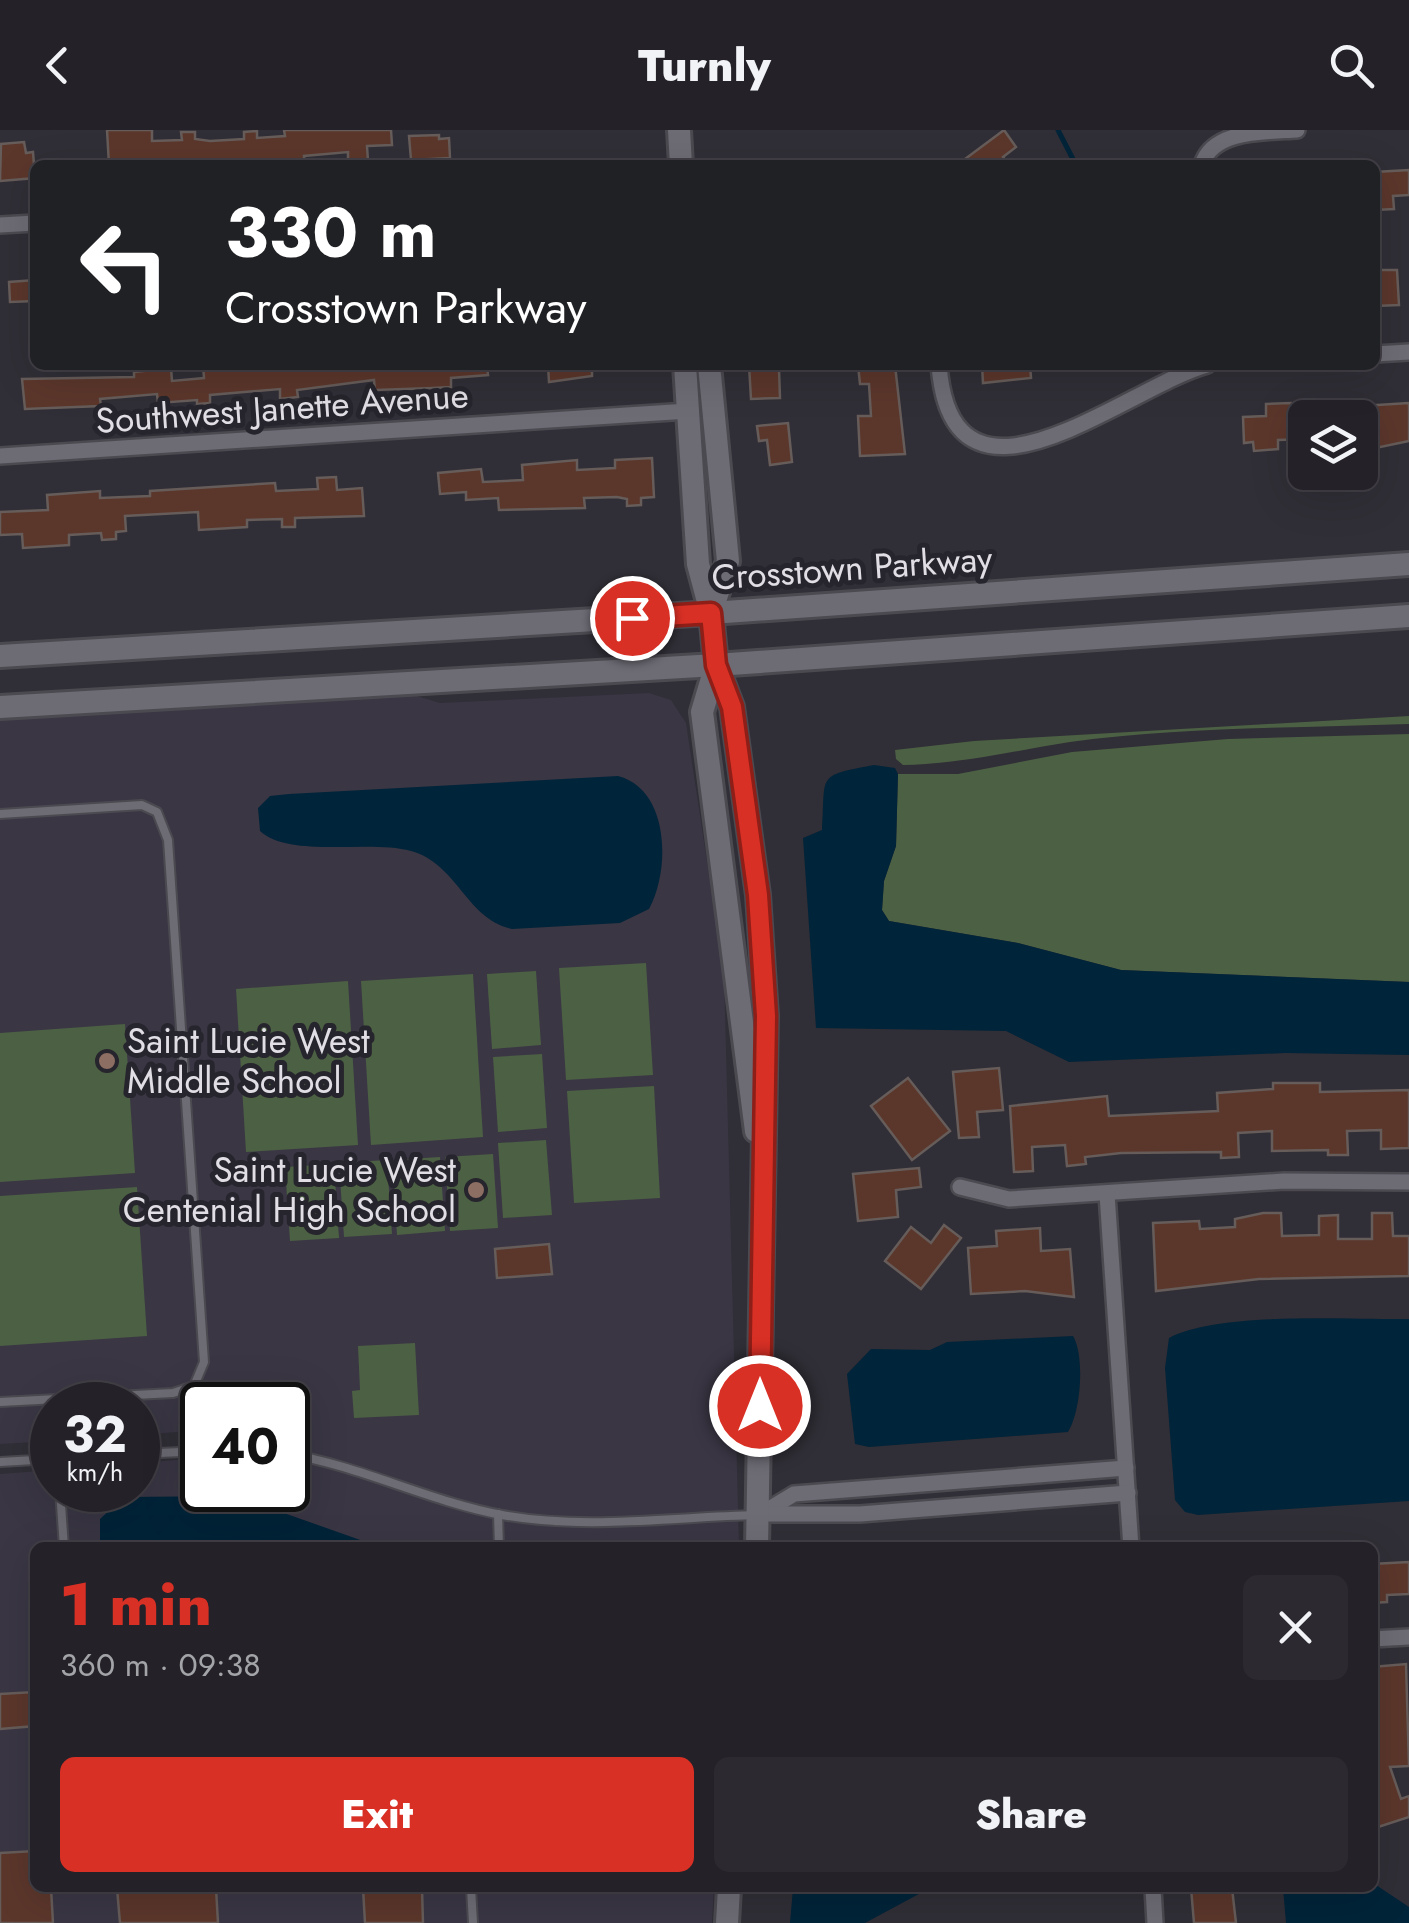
<!DOCTYPE html>
<meta charset="utf-8">
<style>
body{margin:0;font-family:Jost,sans-serif;background:#2c2a30;color:#f1f3f6;height:100vh;display:flex;flex-direction:column;font-size:38px;white-space:nowrap}
*{box-sizing:border-box;margin:0}
p{font-size:32px;color:#a3a4a8}
.icon{flex:none;width:55px;height:55px;fill:none;stroke:currentColor;stroke-width:2;stroke-linecap:round;stroke-linejoin:round}
.map{position:relative;flex:1;overflow:hidden}
.drawer{position:absolute;left:30px;top:1412px;width:1348px;height:350px;display:flex;flex-direction:column;background:#242228;border-radius:15px;box-shadow:0 10px 40px #0002,0 0 0 2px #413f45}
.drawer>*{flex:none}
.top-card{position:absolute;left:30px;top:30px;width:1350px;height:210px;border-radius:15px;box-shadow:0 10px 40px #0002,0 0 0 2px #413f45;background:#202124;color:#fff;overflow:hidden}
.tools{position:absolute;left:1288px;top:270px;display:grid;gap:20px}
.tools a{display:grid;place-items:center;width:90px;height:90px;border-radius:15px;background:#242228;box-shadow:0 10px 40px #0002,0 0 0 2px #413f45;font-size:50px}
.speed{position:absolute;left:30px;top:1252px;display:flex;gap:20px;font-size:50px;font-weight:700;text-align:center}
.speed>*{display:grid;place-content:center;width:130px;height:130px;border-radius:50%;background:#242228;box-shadow:0 10px 40px #0002,0 0 0 2px #413f45;line-height:1}
.speed small{font-size:25px;font-weight:400}
.speed .limit{border:5px solid #111;border-radius:15px;background:#fff;color:#111}
.pin{position:absolute;display:grid;place-items:center;width:85px;height:85px;color:#fff;margin:-42px;border:5px solid #fff;border-radius:50%;box-shadow:0 2px 10px #0007}
.me{position:absolute;width:110px;margin:-55px;rotate:0deg;stroke-linejoin:round;filter:drop-shadow(0 0 8px #0008)}
.turn{display:flex;align-items:center;gap:35px;height:210px;padding:0 30px;font-size:45px}
.turn .icon{width:130px;height:130px;stroke-width:2.5}
.turn b{display:block;font-size:70px;line-height:85px}
.round{display:grid;place-items:center;flex:none;width:105px;height:105px;border-radius:15px;background:#2c2a30}
.headline{display:flex;align-items:center;justify-content:space-between;height:170px;padding:0 30px}
h1{font-size:60px;font-weight:800;line-height:75px;color:#d93025}
.primary-button{display:flex;gap:20px;margin-top:auto;padding:20px 30px}
.primary-button a{flex:1;height:115px;border-radius:15px;background:#d93025;color:#fff;font-size:40px;font-weight:800;line-height:115px;text-align:center}
.primary-button a+a{background:#2c2a30;color:#f1f3f6}
header{display:flex;justify-content:space-between;align-items:center;height:130px;padding:0 30px;background:#242228;font-size:45px;font-weight:800}
.map>svg:first-child{display:block}
</style>
<header><svg class="icon" aria-label="back" viewBox="0 0 24 24"><path d="M15 5l-7 7 7 7"/></svg>Turnly<svg class="icon" aria-label="search" viewBox="0 0 24 24"><circle cx="10" cy="10" r="6"/><path d="M15 15l6 6"/></svg></header>
<div class="map">
<svg width="1409" height="1793" viewBox="0 0 1409 1793">
<rect width="100%" height="100%" fill="#302e36"/>
<!-- built -->
<polygon fill="#3a3644" points="407,563 440,573 649,563 671,570 686,593 724,844 739,1417 35,1418 35,1758 714,1758 712,1793 0,1793 0,1344 52,1340 52,1360 138,1360 138,1333 202,1328 202,1360 288,1360 288,1275 202,1275 202,1300 138,1305 138,1275 52,1275 52,1311 0,1314 0,587"/>
<!-- green -->
<g fill="#4c6044">
<path d="M1409 586V594C1297 598 1182 597 1070 612 1013 621 961 634 903 635L896 629 895 620 974 611Z"/>
<polygon points="1409,604 1409,852 1121,840 1018,813 889,791 882,780 884,751 896,716 898,644 958,644 1072,622 1228,609"/>
<polygon points="646,833 653,945 566,950 559,838"/>
<polygon points="536,841 541,915 492,919 487,844"/>
<polygon points="473,844 483,1007 371,1015 361,851"/>
<polygon points="348,851 358,1015 246,1022 236,859"/>
<polygon points="125,894 135,1043 0,1052 0,903"/>
<polygon points="542,924 547,998 498,1002 493,927"/>
<polygon points="654,956 660,1068 574,1073 567,961"/>
<polygon points="546,1010 552,1085 503,1088 498,1013"/>
<polygon points="493,1024 498,1098 450,1101 445,1027"/>
<polygon points="440,1027 445,1101 397,1105 392,1030"/>
<polygon points="387,1030 392,1104 344,1107 339,1033"/>
<polygon points="334,1034 339,1108 290,1111 285,1037"/>
<polygon points="137,1057 147,1206 0,1216 0,1066"/>
<polygon points="415,1213 419,1285 354,1288 352,1261 360,1260 358,1216"/>
</g>
<!-- water -->
<g fill="#002439">
<path d="M874 635 895 638 898 644 896 716 884 751 882 780 889 791 1018 813 1121 840 1409 852V925L1285 923 1069 932 1006 901 816 898 803 708 822 700C826 644 815 646 874 635Z"/>
<path d="M618 646C669 659 671 739 649 779L620 793 512 799C466 789 458 734 411 721 370 709 291 729 260 701L258 678 270 666 289 664Z"/>
<path d="M1409 1189V1371L1198 1385 1185 1382 1175 1370 1165 1238 1169 1208C1218 1181 1350 1190 1409 1189Z"/>
<path d="M1073 1206C1085 1226 1081 1282 1068 1302L869 1317 855 1314 847 1244 871 1219 930 1220 947 1212Z"/>
<polygon points="236,1366 380,1417 100,1417 100,1389 124,1367"/>
<polygon points="1373,1753 1409,1777 1409,1793 1286,1793 1283,1758 1372,1758"/>
<polygon points="793,1758 930,1758 865,1793 790,1793"/>
</g>
<g fill="none" stroke-linecap="round" stroke-linejoin="round">
<!-- stream -->
<polyline stroke="#002439" stroke-width="5" points="1058,0 1076,35"/>
</g>
<!-- building -->
<g fill="#5b362b" stroke="#665c59" stroke-width="2.5">
<polygon points="107,0 152,0 152,11 182,10 181,2 195,2 195,9 210,11 244,9 244,2 257,1 257,8 285,6 284,0 391,0 392,15 367,16 368,31 348,32 348,22 304,26 305,34 290,35 109,35"/>
<polygon points="1004,0 1016,17 1003,27 1009,35 957,35"/>
<polygon points="439,5 439,9 449,8 450,28 411,30 409,6"/>
<polygon points="24,12 26,23 33,22 35,48 0,51 1,14"/>
<polygon points="1409,40 1409,65 1393,66 1394,79 1375,80 1375,42"/>
<polygon points="1375,140 1397,140 1399,175 1375,176"/>
<polygon points="35,150 35,171 10,172 9,152"/>
<polygon points="203,235 228,235 228,239 487,235 488,245 451,248 451,257 433,258 375,260 374,250 297,260 298,267 280,269 280,259 210,265 210,273 197,274 197,270 158,273 157,264 100,269 101,276 25,279 22,249 134,247 134,242 171,238 172,251 204,248"/>
<polygon points="548,235 592,235 592,246 549,252"/>
<polygon points="749,235 779,239 780,268 751,269"/>
<polygon points="858,235 895,235 905,324 860,326 858,286 871,286 869,254 860,254"/>
<polygon points="982,235 1030,235 1031,248 983,253"/>
<polygon points="1291,273 1292,277 1349,274 1350,288 1305,288 1305,309 1278,310 1278,319 1254,321 1253,312 1244,313 1243,287 1266,286 1266,274"/>
<polygon points="1409,273 1409,311 1366,320 1362,276"/>
<polygon points="788,293 792,332 770,335 767,310 759,311 757,296"/>
<polygon points="652,328 654,367 641,368 641,375 627,376 627,369 617,367 584,368 585,378 499,380 498,368 466,370 466,362 440,364 438,343 481,339 483,352 523,350 522,335 577,330 577,340 615,338 615,330"/>
<polygon points="336,347 337,360 362,358 364,386 295,388 295,397 282,397 282,389 247,390 247,397 199,400 198,382 125,386 126,401 116,402 116,409 102,410 101,403 69,405 69,415 23,418 22,404 0,405 0,382 48,380 47,365 100,361 100,368 150,366 150,361 275,353 276,361 318,359 317,348"/>
<polygon points="999,938 1003,980 977,982 979,1007 959,1008 953,942"/>
<polygon points="908,948 950,1001 912,1030 871,976"/>
<polygon points="1273,953 1320,953 1320,962 1409,960 1409,1018 1381,1019 1381,1000 1347,1001 1348,1025 1328,1025 1328,1020 1272,1021 1272,1001 1238,1003 1239,1027 1221,1028 1221,1022 1121,1023 1085,1027 1086,1034 1067,1036 1065,1015 1032,1017 1033,1041 1014,1042 1010,976 1107,966 1109,986 1218,981 1217,963 1273,959"/>
<polygon points="919,1038 921,1057 896,1060 898,1087 858,1091 853,1044"/>
<polygon points="1263,1083 1281,1083 1282,1106 1319,1105 1319,1086 1338,1085 1338,1109 1372,1109 1372,1083 1392,1083 1393,1106 1409,1106 1409,1146 1259,1149 1156,1161 1153,1093 1199,1091 1200,1099 1235,1097 1235,1089"/>
<polygon points="944,1095 961,1108 921,1159 885,1131 911,1097 931,1113"/>
<polygon points="1040,1098 1041,1121 1070,1119 1074,1167 1025,1161 971,1164 968,1118 997,1116 996,1101"/>
<polygon points="549,1114 552,1144 497,1148 495,1119"/>
<polygon points="1409,1432 1409,1464 1387,1465 1387,1472 1372,1473 1372,1434"/>
<polygon points="1406,1534 1409,1636 1390,1637 1401,1669 1409,1666 1409,1687 1372,1699 1372,1537"/>
<polygon points="35,1562 35,1596 0,1599 0,1564"/>
<polygon points="35,1721 35,1758 51,1758 53,1793 0,1793 0,1723"/>
<polygon points="117,1758 216,1758 218,1793 120,1793"/>
<polygon points="363,1758 422,1758 423,1793 365,1793"/>
<polygon points="1191,1758 1232,1758 1236,1793 1194,1793"/>
</g>
<g fill="none" stroke-linecap="round" stroke-linejoin="round">
<!-- lane casing -->
<g stroke="#4c4a51" stroke-width="12">
<g id="lane">
<polyline points="0,684 142,675 157,682 168,710 204,1232 194,1256 173,1263 0,1272"/>
<polyline points="138,1324 202,1321"/>
<path d="M288 1324C361 1336 428 1371 502 1385 584 1400 673 1387 756 1385"/>
<polyline points="0,1332 52,1329"/>
<polyline points="60,1360 64,1418"/>
<polyline points="498,1384 499,1418"/>
<polyline points="471,1758 473,1793"/>
</g>
</g>
<!-- street casing -->
<g stroke="#4c4a51" stroke-width="20">
<g id="street">
<path d="M1202 35C1212 0 1264 2 1297 0"/>
<polyline points="0,95 35,93"/>
<polyline points="1375,224 1409,222"/>
<path d="M939 235C952 407 1127 257 1207 235"/>
<polyline points="0,326 688,281"/>
<polyline points="960,1057 1009,1069 1284,1051 1409,1052"/>
<polyline points="1107,1064 1131,1418"/>
<polyline points="761,1384 794,1364 1126,1338"/>
<polyline points="761,1384 860,1384 1128,1363"/>
<polyline points="1372,1509 1409,1507"/>
<polyline points="1153,1758 1155,1793"/>
</g>
</g>
<!-- secondary casing -->
<g stroke="#4c4a51" stroke-width="28">
<g id="secondary">
<polyline points="679,0 681,35"/>
<polyline points="685,235 698,434 711,483 716,535 732,577 758,765 766,886 757,1418"/>
<polyline points="709,235 728,431 711,483"/>
<polyline points="0,526 711,483 1409,434"/>
<polyline points="716,535 702,582 756,1001"/>
<polyline points="0,577 716,535 1409,486"/>
<polyline points="727,1793 729,1758"/>
</g>
</g>
<!-- lane -->
<use href="#lane" stroke="#6d6b74" stroke-width="8"/>
<!-- street -->
<use href="#street" stroke="#6d6b74" stroke-width="15"/>
<!-- secondary -->
<use href="#secondary" stroke="#6d6b74" stroke-width="22"/>
</g>
<g fill="none" stroke-linecap="round" stroke-linejoin="round">
<!-- route casing -->
<g stroke="#8d1f18" stroke-width="25">
<polyline id="route" points="632,488 711,483 716,535 732,577 758,765 766,886 760,1276"/>
</g>
<!-- route -->
<use href="#route" stroke="#d93025" stroke-width="18"/>
</g>
<!-- markers -->
<g fill="#8d6e63" stroke="#26242c" stroke-width="4">
<circle cx="107" cy="931" r="10"/>
<circle cx="476" cy="1060" r="10"/>
</g>
<g text-anchor="middle" stroke-width="10" stroke-linejoin="round" paint-order="stroke">
<!-- street labels -->
<g font-size="35" fill="#e1dfe5" stroke="#26242c">
<text transform="translate(282 278) rotate(-4)" y="12">Southwest Janette Avenue</text>
<text transform="translate(852 438) rotate(-4)" y="12">Crosstown Parkway</text>
</g>
<!-- poi labels -->
<g font-size="35" fill="#e1dfe5" stroke="#26242c" text-anchor="start">
<text x="127" y="923">Saint Lucie West<tspan x="127" dy="40">Middle School</tspan></text>
<text x="456" y="1052" text-anchor="end">Saint Lucie West<tspan x="456" dy="40">Centenial High School</tspan></text>
</g>
</g>
</svg>
<div class="tools">
<a><svg class="icon" aria-label="layers" viewBox="0 0 24 24"><path d="M12 4l9 5-9 5-9-5zM3 14l9 5 9-5"/></svg></a>
</div>
<div class="speed"><div>32<small>km/h</small></div><div class="limit">40</div></div>
<div class="pin" style="left:632px;top:488px;background:#d93025"><svg class="icon" aria-label="arrive" viewBox="0 0 24 24"><path d="M6 21V4h12l-3 4 3 4H6"/></svg></div>
<svg class="me" style="left:760px;top:1276px" viewBox="-20 -20 40 40"><circle r="17" fill="#d93025" stroke="#fff" stroke-width="3"/><path d="M0-11L8 9 0 5-8 9z" fill="#fff"/></svg>
<div class="top-card">
<div class="turn"><svg class="icon" aria-label="left" viewBox="0 0 24 24"><path d="M17 20v-9H6M10 6l-5 5 5 5"/></svg><div><b>330 m</b>Crosstown Parkway</div></div>
</div>
<section class="drawer">
<div class="headline"><div><h1>1 min</h1><p>360 m · 09:38</p></div><a class="round"><svg class="icon" aria-label="close" viewBox="0 0 24 24"><path d="M6 6l12 12M18 6L6 18"/></svg></a></div>
<div class="primary-button"><a>Exit</a><a>Share</a></div>
</section>
</div>
